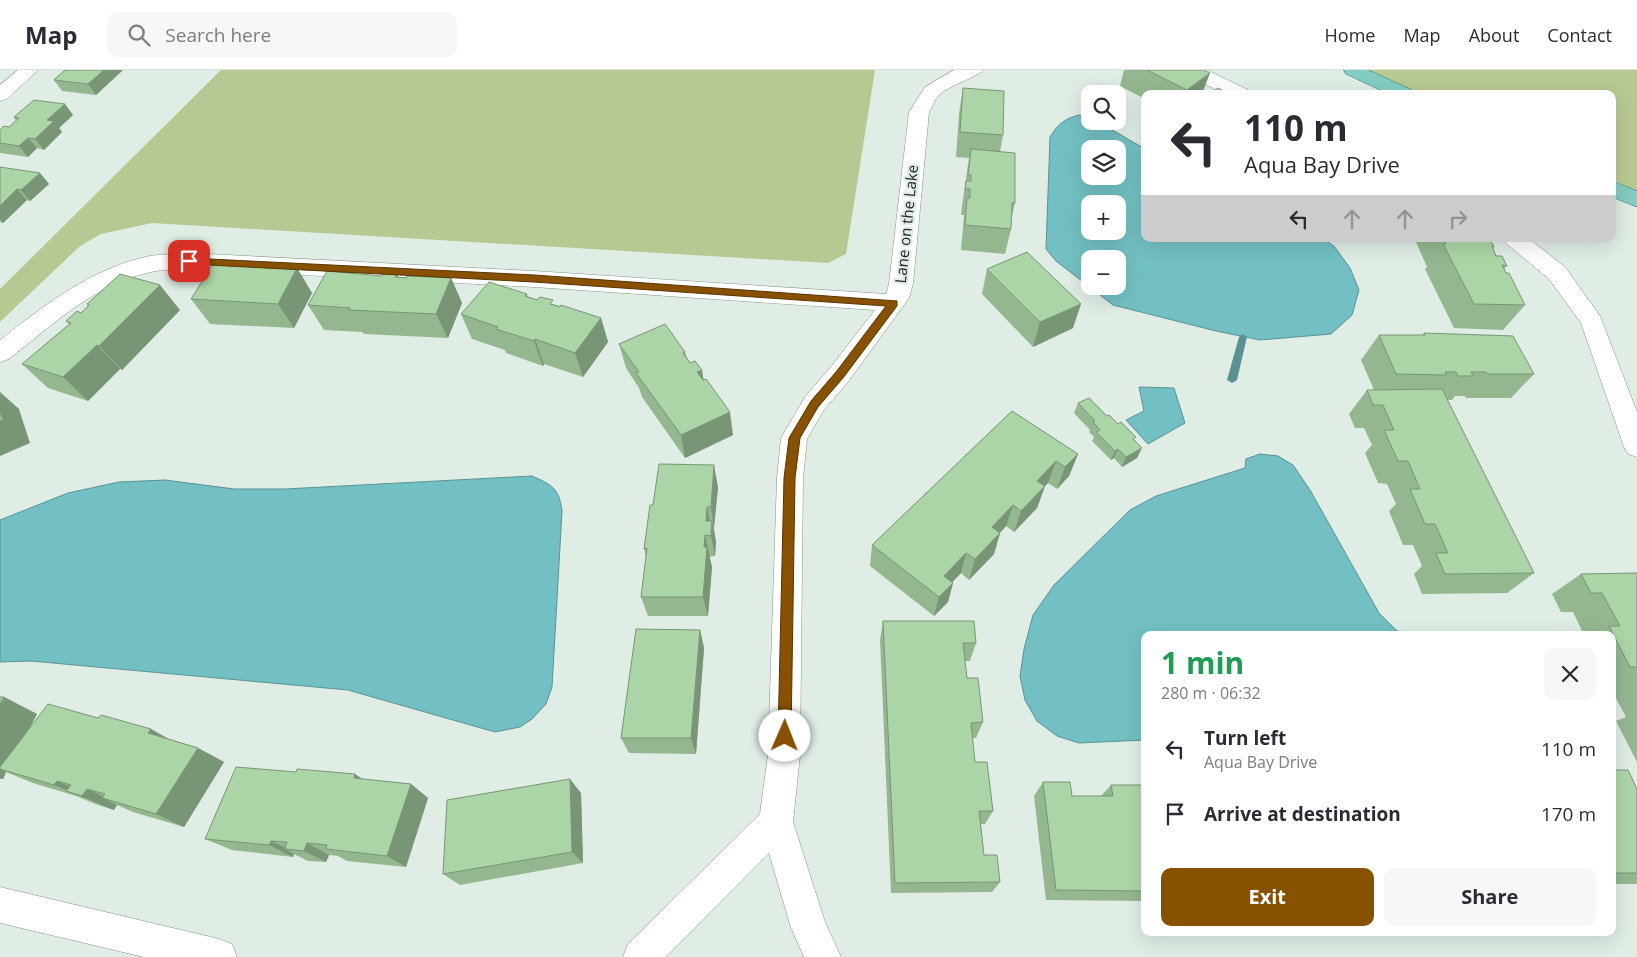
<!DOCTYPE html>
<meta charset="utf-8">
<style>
body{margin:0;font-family:"Open Sans",sans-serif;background:#f7f7f7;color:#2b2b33;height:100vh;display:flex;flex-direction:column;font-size:19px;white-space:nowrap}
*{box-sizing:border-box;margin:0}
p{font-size:16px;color:#7c7c81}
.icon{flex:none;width:28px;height:28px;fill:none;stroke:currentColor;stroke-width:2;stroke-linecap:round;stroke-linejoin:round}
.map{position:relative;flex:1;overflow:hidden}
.details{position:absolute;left:1141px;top:561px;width:475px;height:305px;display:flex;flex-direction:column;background:#fff;border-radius:10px;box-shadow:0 5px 20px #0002}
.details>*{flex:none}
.guide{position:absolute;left:1141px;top:20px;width:475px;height:152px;border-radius:10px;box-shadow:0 5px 20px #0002;background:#fff;color:#2b2b33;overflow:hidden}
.tools{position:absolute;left:1081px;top:15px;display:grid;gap:10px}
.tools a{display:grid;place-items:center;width:45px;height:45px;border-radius:10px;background:#fff;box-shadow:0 5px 20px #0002;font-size:25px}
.pin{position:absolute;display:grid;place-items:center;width:42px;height:42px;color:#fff;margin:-21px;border-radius:10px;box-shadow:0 2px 8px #0006}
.me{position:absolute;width:55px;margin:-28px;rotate:1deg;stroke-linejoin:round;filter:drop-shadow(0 0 4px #0008)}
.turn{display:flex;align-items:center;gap:18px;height:105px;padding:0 20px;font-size:22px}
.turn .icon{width:65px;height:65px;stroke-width:2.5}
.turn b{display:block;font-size:35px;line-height:42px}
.lanes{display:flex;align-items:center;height:48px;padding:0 20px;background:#0003;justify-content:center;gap:25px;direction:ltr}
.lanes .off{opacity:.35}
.round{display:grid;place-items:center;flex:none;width:52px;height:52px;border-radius:10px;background:#f7f7f7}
.head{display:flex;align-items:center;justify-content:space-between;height:85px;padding:0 20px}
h1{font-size:30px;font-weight:700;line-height:38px;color:#1e9e55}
.primary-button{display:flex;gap:10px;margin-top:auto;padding:10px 20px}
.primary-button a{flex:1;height:58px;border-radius:10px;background:#875100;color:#fff;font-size:20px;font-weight:700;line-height:58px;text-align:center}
.primary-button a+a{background:#f7f7f7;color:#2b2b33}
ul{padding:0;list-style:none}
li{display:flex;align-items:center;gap:15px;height:65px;padding:0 20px}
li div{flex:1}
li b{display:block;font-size:19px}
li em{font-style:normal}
header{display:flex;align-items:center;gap:30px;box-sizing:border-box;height:70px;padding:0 25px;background:#fff;border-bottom:1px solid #e1e1e2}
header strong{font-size:24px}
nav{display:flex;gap:28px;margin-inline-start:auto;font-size:18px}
.search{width:350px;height:45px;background:#f7f7f7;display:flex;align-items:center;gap:12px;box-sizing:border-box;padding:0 18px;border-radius:10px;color:#7c7c81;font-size:19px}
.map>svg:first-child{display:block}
</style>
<header>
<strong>Map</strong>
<div class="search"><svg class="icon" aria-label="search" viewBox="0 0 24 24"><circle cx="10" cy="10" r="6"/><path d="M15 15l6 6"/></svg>Search here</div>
<nav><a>Home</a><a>Map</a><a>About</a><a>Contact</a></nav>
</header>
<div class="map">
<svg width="1637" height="887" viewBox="0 0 1637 887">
<rect width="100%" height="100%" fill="#dfede5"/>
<!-- green -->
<g fill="#b7c992">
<polygon points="221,0 875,0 846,184 828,193 152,153 101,164 80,176 0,252 0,219"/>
<polygon points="1367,0 1637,0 1637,122 1613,110 1612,24 1420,24"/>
</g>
<!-- water -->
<g fill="#72c0c3" stroke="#5a9293" fill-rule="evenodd">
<path d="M1079 45 1090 48V51H1097L1145 79V169H1324L1334 176 1350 198 1359 220 1352 245 1331 264 1260 270 1216 261 1113 235 1056 191 1046 179 1050 67C1058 54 1064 49 1079 45ZM1090 79H1118V106H1090ZM1090 134H1118V161H1090ZM1090 189H1118V216H1090Z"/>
<polygon points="1139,317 1174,318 1185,353 1148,374 1126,350 1144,341"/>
<polygon points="1260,384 1278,386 1293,395 1310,420 1379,543 1396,560 1404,565 1145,565 1145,670 1079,673 1057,666 1037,651 1025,630 1020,606 1024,579 1033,545 1054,515 1130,440 1156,426 1245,398 1246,389"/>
<path d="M532 406C552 415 559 418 562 441L552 617 546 634 532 649 520 657 495 662 348 620 31 591 0 592V450L68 423 119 412 165 410 234 419H285Z"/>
</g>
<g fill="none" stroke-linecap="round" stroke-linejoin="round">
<!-- stream -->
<polygon fill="#5a9293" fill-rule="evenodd" points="1243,264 1247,267 1237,310 1232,313 1227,310 1239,267"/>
<!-- minor casing -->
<g stroke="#85938b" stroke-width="1">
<g id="minor">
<polygon points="18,0 38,0 7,29 0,31 0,15"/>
<path d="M954 0H983C978 7 948 16 939 25 935 29 932 37 929 42L913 214 909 228 848 312 823 341 807 369 803 408 800 685 793 752 825 852 841 887H804L791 858 769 783 666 887H623L628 874 760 744 768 685 777 408 781 368 785 361 805 327 830 298 875 240 534 217 189 199C176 200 163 199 151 202 96 213 51 256 9 289L0 292V270C46 234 92 198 150 186 163 184 176 184 189 183L534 201 886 224 889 214 909 42 925 17Z"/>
<polygon points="1183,0 1207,0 1248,20 1250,24 1225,24 1185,4"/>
<polygon points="1504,169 1529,169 1565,197 1600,246 1637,342 1637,387 1628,384 1624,377 1581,253 1549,209 1507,174"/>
<polygon points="0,817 219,869 232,874 237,887 144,887 0,853"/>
</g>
</g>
<!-- major casing -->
<g stroke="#2b7c6e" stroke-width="1">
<g id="major">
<polygon points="1344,0 1368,0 1412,20 1414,24 1389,24 1346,4"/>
<polygon points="1612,111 1637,121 1637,137 1612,127"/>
</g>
</g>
<!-- minor -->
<use href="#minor" fill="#fff" fill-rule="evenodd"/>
<!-- major -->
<use href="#major" fill="#83ccc1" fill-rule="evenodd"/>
</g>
<!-- wall -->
<g fill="#94b790">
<polygon points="65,0 123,0 96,25 62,21 54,10"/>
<polygon points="1124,0 1204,0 1202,24 1145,24 1145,29 1120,16"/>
<polygon points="963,18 1003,65 1000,82 1015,133 1011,151 1011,159 1005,184 961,180 964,145 961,145 962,136 969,88 956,87 959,44"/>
<polygon points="73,45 59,58 62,62 44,80 37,78 28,87 0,83 0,60 9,57 16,51 14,47"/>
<polygon points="0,97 40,103 49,114 30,131 27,130 3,153 0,152"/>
<polygon points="1418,169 1490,169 1494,177 1493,178 1496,186 1507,196 1504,199 1525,235 1503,260 1454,258 1425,199 1427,197 1416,172"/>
<polygon points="297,198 312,223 294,258 210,254 191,229"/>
<polygon points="987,199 1073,258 1033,277 982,224"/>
<polygon points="397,203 399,207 451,208 462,233 448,268 364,264 362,262 324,260 308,235 382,206"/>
<polygon points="527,224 528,227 601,248 608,272 583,307 544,294 543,296 506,283 505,280 472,269 461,244"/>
<polygon points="87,234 180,240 122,300 120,299 88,331 48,318 22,294 69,254 66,251 81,243 88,236"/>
<polygon points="1424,263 1534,304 1511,328 1466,328 1465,326 1455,326 1452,330 1447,330 1534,503 1507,523 1422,524 1414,504 1422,496 1413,475 1403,475 1389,441 1396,434 1387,414 1378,413 1365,383 1372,375 1364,358 1355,358 1349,344 1367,320 1374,320 1361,290 1379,265 1422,265"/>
<polygon points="619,274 685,282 687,288 704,310 733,365 685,388 642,327 639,318 626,298"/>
<polygon points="1078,333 1107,346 1134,370 1137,388 1122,397 1114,388 1111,390 1092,371 1094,367 1089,362 1090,360 1074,343"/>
<polygon points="1012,341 1078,384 1069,406 1057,419 1048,413 1045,416 1037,438 1014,462 1006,456 1000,463 994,484 969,510 961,503 952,512 953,513 948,532 934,546 870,496 872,475"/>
<polygon points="718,417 714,458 716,472 715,486 709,487 712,497 708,546 648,546 641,527 646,487 644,479 653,435"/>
<polygon points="1637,503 1637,692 1616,651 1626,647 1612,621 1612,565 1584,565 1573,542 1561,542 1552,524 1581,504"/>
<polygon points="883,551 976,573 970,591 965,591 967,608 983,652 976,668 972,668 975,692 993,741 985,754 981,754 984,785 1000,812 992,822 891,823 880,570"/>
<polygon points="700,560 704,578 696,684 629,683 621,668"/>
<polygon points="0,627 4,627 37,644 29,659 98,648 151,659 169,669 198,678 224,692 184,757 133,742 117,735 114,740 98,735 76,726 33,713 6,702 3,709 0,709"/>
<polygon points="1612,700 1637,719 1637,814 1612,814"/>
<polygon points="296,702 355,704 362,709 411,714 428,728 406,797 347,791 338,786 329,785 326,792 308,791 294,784 293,787 232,780 205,769"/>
<polygon points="1043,712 1072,726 1101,726 1111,715 1145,715 1145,831 1046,830 1034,726"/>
<polygon points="581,723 583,793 460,815 443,804"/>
</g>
<!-- shaded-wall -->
<g fill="#789575">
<polygon points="104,0 123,0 96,25 88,14"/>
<polygon points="1210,3 1202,24 1185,24 1187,20"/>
<polygon points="65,34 73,45 59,58 62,62 44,80 35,69 47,50"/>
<polygon points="28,68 37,78 28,87 19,76"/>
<polygon points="40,103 49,114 30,131 21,120"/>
<polygon points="17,119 27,130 3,153 0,149 0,136"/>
<polygon points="297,198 312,223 294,258 278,234"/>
<polygon points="451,208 462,233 448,268 436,244"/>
<polygon points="160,215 180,240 122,300 99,276"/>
<polygon points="1081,234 1073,258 1033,277 1040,252"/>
<polygon points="601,248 608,272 583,307 575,283"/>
<polygon points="535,269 544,294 543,296 534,271"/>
<polygon points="97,275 120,299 88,331 63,307"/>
<polygon points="702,300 706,324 697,302"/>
<polygon points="0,322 19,339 30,373 0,386"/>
<polygon points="730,342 733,365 685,388 681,365"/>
<polygon points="1142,378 1137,388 1122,397 1126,387"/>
<polygon points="1118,379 1114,388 1111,390 1115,381"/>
<polygon points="1078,384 1069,406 1057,419 1065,397"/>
<polygon points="1056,391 1048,413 1029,433 1037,411"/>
<polygon points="714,395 718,417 714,458 711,437"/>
<polygon points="1045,416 1037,438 1014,462 1021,441"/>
<polygon points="1013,435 1006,456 986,478 992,457"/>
<polygon points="707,437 711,458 706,451"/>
<polygon points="712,451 716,472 715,486 711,466"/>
<polygon points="1000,463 994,484 969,510 975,489"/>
<polygon points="705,465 712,497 708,546 703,527 704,477"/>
<polygon points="966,483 961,503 939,526 944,506"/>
<polygon points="953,513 948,532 934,546 939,527"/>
<polygon points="700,560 704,578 696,684 691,668"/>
<polygon points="4,627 37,644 7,701 0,699 0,635"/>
<polygon points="151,659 178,675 148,663"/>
<polygon points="198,678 224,692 184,757 156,744"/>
<polygon points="0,699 6,702 3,709 0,708"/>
<polygon points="355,704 375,718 354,708"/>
<polygon points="570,709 581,723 583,793 572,782"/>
<polygon points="57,711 85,723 87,719 118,733 102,728 117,735 114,740 54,715"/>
<polygon points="411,714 428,728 406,797 387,786"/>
<polygon points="271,771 290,780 285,779 294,784 293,787 269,775"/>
<polygon points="307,773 329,785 326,792 304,781"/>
</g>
<!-- building -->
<g fill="#acd5a7" stroke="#789575">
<polygon points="65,0 104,0 88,14 54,10"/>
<polygon points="1147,0 1204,0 1210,3 1187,20"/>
<polygon points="963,18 1004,21 1003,65 960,62"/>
<polygon points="1218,18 1229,24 1209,24"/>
<polygon points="34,30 65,34 47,50 54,51 35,69 28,68 19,76 0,73 0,60 4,56 9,57 19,48 14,47"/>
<polygon points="971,79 1015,83 1015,133 1012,133 1011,159 965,155 967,128 970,128 970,119 965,119 966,111 971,111 971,105 968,105"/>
<polygon points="0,97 40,103 21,120 17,119 0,136"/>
<polygon points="1444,169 1490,169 1494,177 1492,176 1496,186 1502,186 1507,196 1502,195 1506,203 1509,203 1525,235 1474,234 1443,174 1446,174"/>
<polygon points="1027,182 1081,234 1040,252 987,199"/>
<polygon points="213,194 297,198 278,234 191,229"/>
<polygon points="327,201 382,206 384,203 397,203 395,207 406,208 407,206 451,208 436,244 349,240 350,238 308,235"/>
<polygon points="120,204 160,215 99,276 97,275 63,307 22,294 71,253 66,251 77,241 81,243 89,235 87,234"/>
<polygon points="489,212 527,224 525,226 537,230 540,227 553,230 550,234 560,237 561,235 601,248 575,283 535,269 534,271 496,259 498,257 461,244"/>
<polygon points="665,254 685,282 683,283 690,293 695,291 702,300 697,302 703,310 706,309 730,342 681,365 636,303 639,302 619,274"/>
<polygon points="1424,263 1513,266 1534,304 1488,304 1486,302 1471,302 1473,306 1458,306 1456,302 1445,302 1446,305 1396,304 1379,265 1425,265"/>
<polygon points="1442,319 1534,503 1445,504 1436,483 1448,483 1435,454 1425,454 1410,419 1420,419 1408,391 1398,391 1384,360 1394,360 1383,335 1373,335 1367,320"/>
<polygon points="1089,328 1107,346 1109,345 1118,354 1121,352 1136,367 1133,369 1142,378 1126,387 1118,379 1115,381 1096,362 1100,360 1093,352 1095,351 1078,333"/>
<polygon points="0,340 3,350 0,351"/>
<polygon points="1012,341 1078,384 1065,397 1056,391 1037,411 1045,416 1021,441 1013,435 992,457 1000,463 975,489 966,483 944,506 953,513 939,527 872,475"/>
<polygon points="659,394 714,395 711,437 707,437 706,451 712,451 711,466 705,465 704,477 707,477 703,527 641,527 647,478 644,479 650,435 653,435"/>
<polygon points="1637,503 1637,597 1630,597 1609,556 1620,556 1602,523 1591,523 1581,504"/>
<polygon points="883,551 974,551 976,573 963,573 967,608 978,608 983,652 971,653 975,692 987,692 993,741 979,741 984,785 997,785 1000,812 895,813"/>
<polygon points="636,559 700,560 691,668 621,668"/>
<polygon points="0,627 4,627 0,635"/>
<polygon points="48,634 98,648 101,645 151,659 148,663 198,678 156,744 102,728 105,724 87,719 82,726 66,721 71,715 57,711 54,715 0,699 0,697"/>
<polygon points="236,697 296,702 297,699 355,704 354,708 411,714 387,786 326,779 327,775 307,773 304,781 285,779 287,772 271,771 269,775 205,769"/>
<polygon points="1612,700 1628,700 1637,719 1637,803 1612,803"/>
<polygon points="570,709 572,782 443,804 447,730"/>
<polygon points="1043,712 1070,712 1072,726 1113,726 1111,715 1145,715 1145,821 1056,820"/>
</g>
<!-- route -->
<polygon fill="#875100" stroke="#583500" points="189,188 534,205 897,231 897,236 843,308 818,337 800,368 795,408 791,666 789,670 785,672 780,670 778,666 784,408 789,368 811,331 836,302 886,236 534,212 189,194 184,191"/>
<g text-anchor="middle" stroke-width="4.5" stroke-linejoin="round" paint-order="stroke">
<!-- street labels -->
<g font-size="15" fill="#212623" stroke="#dfede5">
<text transform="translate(907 154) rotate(-84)" y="5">Lane on the Lake</text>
</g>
</g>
</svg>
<div class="tools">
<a><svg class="icon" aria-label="search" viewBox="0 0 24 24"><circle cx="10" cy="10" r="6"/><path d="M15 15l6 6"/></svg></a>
<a><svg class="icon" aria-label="layers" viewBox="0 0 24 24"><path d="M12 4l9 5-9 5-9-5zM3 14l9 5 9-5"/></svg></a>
<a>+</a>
<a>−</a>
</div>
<div class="pin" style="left:189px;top:191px;background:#d93025"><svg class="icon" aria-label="arrive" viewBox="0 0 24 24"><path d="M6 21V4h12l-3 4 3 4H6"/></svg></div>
<svg class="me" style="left:785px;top:666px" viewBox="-20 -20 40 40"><circle r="19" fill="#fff"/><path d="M0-13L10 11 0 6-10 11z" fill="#875100"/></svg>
<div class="guide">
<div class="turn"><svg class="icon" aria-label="left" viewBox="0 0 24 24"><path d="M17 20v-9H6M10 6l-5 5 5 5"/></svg><div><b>110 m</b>Aqua Bay Drive</div></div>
<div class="lanes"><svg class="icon" aria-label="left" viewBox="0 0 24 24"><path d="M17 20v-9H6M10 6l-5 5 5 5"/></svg><svg class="icon off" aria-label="ahead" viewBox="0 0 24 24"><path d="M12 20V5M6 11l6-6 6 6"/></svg><svg class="icon off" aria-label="ahead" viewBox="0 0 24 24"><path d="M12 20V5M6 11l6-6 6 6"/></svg><svg class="icon off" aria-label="right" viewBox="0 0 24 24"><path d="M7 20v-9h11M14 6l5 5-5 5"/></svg></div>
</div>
<section class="details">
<div class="head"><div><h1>1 min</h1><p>280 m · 06:32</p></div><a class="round"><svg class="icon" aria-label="close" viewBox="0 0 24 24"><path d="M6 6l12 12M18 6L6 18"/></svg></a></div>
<ul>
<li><svg class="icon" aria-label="left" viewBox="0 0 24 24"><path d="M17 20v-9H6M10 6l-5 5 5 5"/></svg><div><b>Turn left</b><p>Aqua Bay Drive</p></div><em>110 m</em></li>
<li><svg class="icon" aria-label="arrive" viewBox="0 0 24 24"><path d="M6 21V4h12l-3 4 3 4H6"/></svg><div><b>Arrive at destination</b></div><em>170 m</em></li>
</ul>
<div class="primary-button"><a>Exit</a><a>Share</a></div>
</section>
</div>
